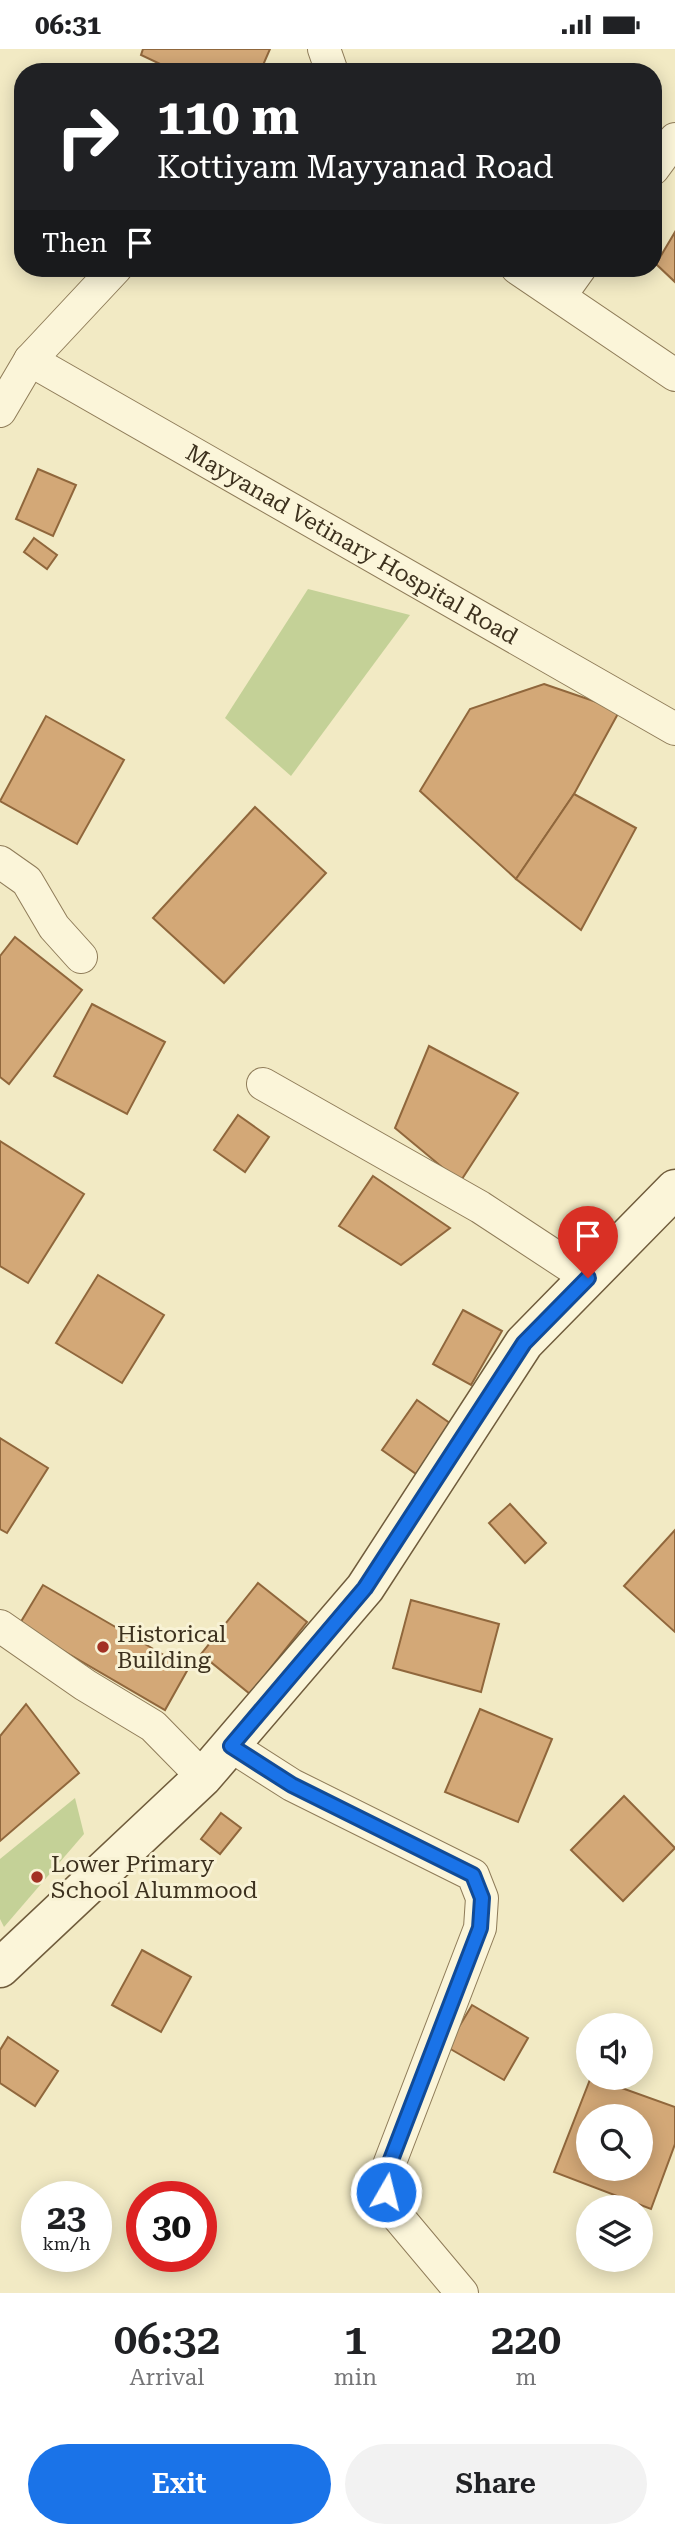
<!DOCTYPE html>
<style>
body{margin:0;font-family:"Roboto Serif",serif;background:#f2f2f2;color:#202124;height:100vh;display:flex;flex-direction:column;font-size:26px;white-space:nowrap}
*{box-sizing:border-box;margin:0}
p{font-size:23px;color:#757577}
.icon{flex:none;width:38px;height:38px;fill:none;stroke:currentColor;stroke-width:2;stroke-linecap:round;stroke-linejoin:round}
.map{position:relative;height:2244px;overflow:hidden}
.panel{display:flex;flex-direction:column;background:#fff;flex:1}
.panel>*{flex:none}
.hud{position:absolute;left:14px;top:14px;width:648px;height:214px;border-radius:28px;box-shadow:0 4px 18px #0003;background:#202124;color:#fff;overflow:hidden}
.buttons{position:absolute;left:576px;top:1964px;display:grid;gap:14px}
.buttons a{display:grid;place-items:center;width:77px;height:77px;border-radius:50%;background:#fff;box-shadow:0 4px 18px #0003;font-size:35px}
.speed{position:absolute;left:21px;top:2132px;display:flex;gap:14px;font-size:35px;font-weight:700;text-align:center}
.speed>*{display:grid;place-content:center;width:91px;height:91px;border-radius:50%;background:#fff;box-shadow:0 4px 18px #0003;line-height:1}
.speed small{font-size:18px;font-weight:400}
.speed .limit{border:10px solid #d22;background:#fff;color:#111}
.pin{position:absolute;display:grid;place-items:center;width:60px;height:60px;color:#fff;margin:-72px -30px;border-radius:50% 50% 50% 0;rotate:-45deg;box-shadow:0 0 7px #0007}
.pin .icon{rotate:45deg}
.me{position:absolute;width:77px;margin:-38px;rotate:8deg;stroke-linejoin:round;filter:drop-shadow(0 0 5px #0008)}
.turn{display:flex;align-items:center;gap:24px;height:147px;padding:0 28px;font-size:32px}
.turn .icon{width:91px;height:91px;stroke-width:2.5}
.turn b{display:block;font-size:49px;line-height:60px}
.then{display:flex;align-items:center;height:66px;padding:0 28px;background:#0003;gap:14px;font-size:26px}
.eta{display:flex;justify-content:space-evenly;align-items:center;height:119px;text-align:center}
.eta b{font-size:42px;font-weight:600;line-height:49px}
.cta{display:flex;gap:14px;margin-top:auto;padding:14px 28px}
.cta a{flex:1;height:80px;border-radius:42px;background:#1a73e8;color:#fff;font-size:28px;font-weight:600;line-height:80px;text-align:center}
.cta a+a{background:#f2f2f2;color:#202124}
.status{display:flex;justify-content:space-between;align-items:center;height:49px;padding:0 35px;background:#fff;direction:ltr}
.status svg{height:19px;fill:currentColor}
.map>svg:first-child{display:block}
</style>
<div class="status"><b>06:31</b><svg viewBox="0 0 49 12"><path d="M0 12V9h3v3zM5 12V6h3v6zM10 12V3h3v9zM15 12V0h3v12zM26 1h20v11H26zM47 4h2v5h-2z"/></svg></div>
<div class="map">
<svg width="675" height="2244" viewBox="0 0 675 2244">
<rect width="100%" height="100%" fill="#f2eac4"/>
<!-- green -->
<g fill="#c4d197">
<polygon points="308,540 410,566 291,727 225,669"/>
<polygon points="75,1749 84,1785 4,1878 0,1870 0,1810"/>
</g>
<!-- building -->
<g fill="#d3a877" stroke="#90673c" stroke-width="2" fill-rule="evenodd">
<polygon points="143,0 270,0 260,23 177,23 141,6"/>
<polygon points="675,183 675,233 656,215"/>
<polygon points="38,420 76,436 53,487 16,470"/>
<polygon points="34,489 57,506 47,520 24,503"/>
<polygon points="544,635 620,661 574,745 516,830 420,742 470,660"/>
<polygon points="46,667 124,711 77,795 0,752"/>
<polygon points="574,745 636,779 581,881 516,830"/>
<polygon points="255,758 326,824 224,934 153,869"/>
<polygon points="15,888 82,941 9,1035 0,1028 0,907"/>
<polygon points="92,955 165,993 127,1065 54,1027"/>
<polygon points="429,997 518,1044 460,1133 395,1079"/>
<polygon points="238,1066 269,1088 245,1123 214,1101"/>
<polygon points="0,1092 84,1145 28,1234 0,1217"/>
<polygon points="373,1127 450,1179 401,1216 339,1177"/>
<polygon points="98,1226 164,1266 122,1334 56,1294"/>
<polygon points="463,1261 502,1282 471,1336 433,1315"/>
<polygon points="417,1351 454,1377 419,1427 382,1401"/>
<polygon points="0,1389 48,1419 7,1484 0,1480"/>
<polygon points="510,1455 546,1494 525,1514 489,1474"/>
<polygon points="675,1481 675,1583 624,1537"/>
<polygon points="258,1534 307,1573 250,1645 201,1605"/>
<polygon points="43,1536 188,1620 165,1661 19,1576"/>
<polygon points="411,1551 499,1575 481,1643 393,1619"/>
<polygon points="26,1655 79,1724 0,1792 0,1687"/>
<polygon points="480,1660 552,1690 518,1773 445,1743"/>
<polygon points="624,1747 675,1799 623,1852 571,1801"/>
<polygon points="221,1764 241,1779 220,1805 201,1790"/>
<polygon points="142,1901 191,1928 161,1983 112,1956"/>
<polygon points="472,1956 528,1989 504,2031 447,1998"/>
<polygon points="8,1988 58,2022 35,2057 0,2034 0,2001"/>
<path d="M591 2028 675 2058V2095L651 2160 554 2123ZM588 2067H640V2119H588Z"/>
</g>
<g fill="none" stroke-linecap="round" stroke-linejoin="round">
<!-- minor casing -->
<g stroke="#8f7c59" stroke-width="34">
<g id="minor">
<polyline points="324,0 332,23"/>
<polyline points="653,120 675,90"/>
<polyline points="517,219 675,326"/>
<polyline points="560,247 580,219"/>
<path id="s1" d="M30 311 675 680"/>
<polyline points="0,362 30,311 116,219"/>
<polyline points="0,813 27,832 54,878 81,908"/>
<polyline points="263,1035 480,1158 588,1229"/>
<polyline points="0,1577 85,1636 153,1677 203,1728"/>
<polyline points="231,1697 292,1736 473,1826 482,1849 480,1879 384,2129 389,2157 462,2244"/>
</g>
</g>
<!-- secondary casing -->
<g stroke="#705c3c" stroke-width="41">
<polyline id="secondary" points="0,1919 203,1728 365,1539 524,1294 675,1140"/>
</g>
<!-- minor -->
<use href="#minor" stroke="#fbf5d9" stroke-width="32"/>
<!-- secondary -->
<use href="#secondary" stroke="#fbf5d9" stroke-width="38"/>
</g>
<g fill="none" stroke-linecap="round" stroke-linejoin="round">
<!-- route casing -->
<g stroke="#114b97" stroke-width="18">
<polyline id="route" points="386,2143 384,2129 480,1879 482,1849 473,1826 292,1736 231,1697 365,1539 524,1294 588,1229"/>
</g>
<!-- route -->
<use href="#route" stroke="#1a73e8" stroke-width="12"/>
</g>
<!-- markers -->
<g fill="#a33123" stroke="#f8f2d5" stroke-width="2.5">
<circle cx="103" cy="1598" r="7"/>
<circle cx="37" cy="1828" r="7"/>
</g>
<g text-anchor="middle" stroke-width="6" stroke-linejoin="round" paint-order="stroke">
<!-- street labels -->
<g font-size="23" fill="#3d311e" stroke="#f8f2d5">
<text dy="8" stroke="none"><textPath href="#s1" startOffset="371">Mayyanad Vetinary Hospital Road</textPath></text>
</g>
<!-- poi labels -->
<g font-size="23" fill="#3d311e" stroke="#f8f2d5" text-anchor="start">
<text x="117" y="1593">Historical<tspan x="117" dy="26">Building</tspan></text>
<text x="51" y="1823">Lower Primary<tspan x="51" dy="26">School Alummood</tspan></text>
</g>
</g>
</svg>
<div class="buttons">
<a><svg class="icon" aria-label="sound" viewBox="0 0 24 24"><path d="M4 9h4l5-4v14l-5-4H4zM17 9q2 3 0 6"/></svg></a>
<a><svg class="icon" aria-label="search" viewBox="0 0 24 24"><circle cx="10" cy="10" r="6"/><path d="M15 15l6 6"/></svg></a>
<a><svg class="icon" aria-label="layers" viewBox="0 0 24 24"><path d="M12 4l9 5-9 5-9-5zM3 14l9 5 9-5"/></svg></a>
</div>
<div class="speed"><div>23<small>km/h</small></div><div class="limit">30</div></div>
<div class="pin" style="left:588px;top:1229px;background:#d93025"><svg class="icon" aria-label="arrive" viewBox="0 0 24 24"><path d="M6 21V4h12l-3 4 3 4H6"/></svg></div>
<svg class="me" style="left:386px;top:2143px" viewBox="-20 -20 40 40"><circle r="17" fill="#1a73e8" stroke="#fff" stroke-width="3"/><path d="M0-11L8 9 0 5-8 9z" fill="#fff"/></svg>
<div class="hud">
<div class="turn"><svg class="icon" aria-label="right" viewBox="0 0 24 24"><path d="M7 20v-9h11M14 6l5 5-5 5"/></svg><div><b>110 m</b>Kottiyam Mayyanad Road</div></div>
<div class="then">Then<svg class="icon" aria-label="arrive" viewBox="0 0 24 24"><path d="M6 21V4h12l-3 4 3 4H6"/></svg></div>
</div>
</div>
<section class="panel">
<div class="eta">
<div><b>06:32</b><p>Arrival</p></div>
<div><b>1</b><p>min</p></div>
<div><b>220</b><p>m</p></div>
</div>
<div class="cta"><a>Exit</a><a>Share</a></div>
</section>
